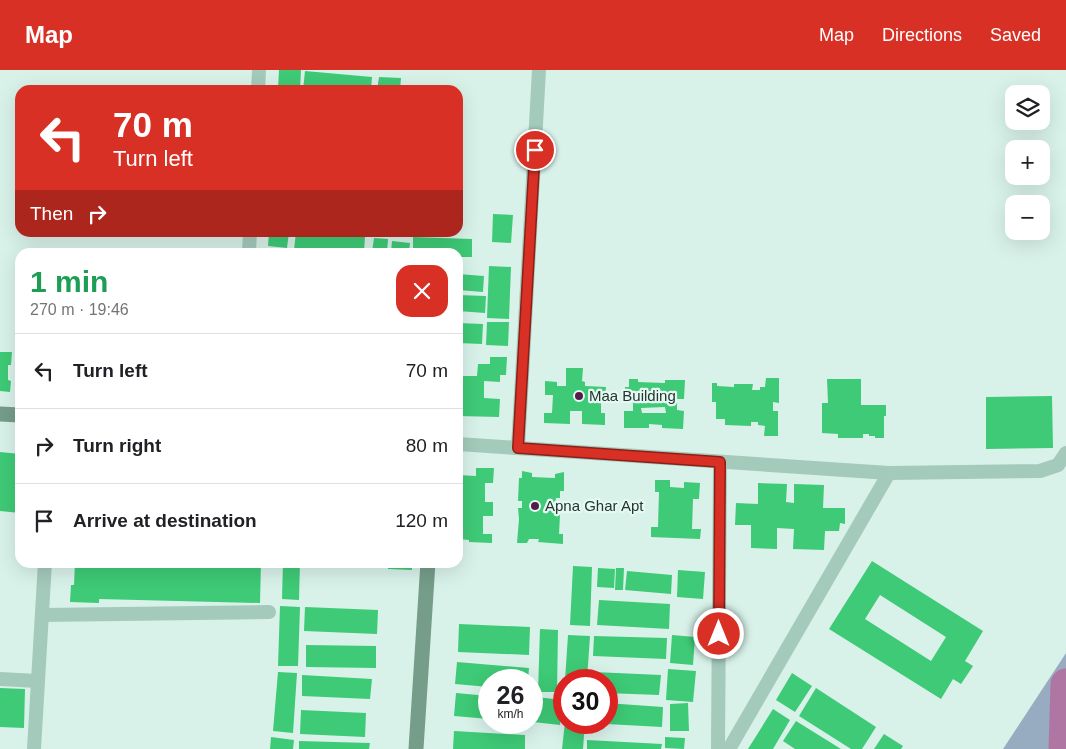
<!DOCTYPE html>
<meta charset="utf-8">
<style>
body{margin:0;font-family:Arial,sans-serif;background:#f6f6f6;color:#202124;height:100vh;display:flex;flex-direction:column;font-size:19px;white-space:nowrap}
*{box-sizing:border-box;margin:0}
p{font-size:16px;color:#757577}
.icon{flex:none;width:28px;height:28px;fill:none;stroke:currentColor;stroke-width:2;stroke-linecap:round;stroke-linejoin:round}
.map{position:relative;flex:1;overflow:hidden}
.drawer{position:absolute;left:15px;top:178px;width:448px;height:320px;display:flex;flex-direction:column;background:#fff;border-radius:15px;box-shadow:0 5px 20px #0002}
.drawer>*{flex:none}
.banner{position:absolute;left:15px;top:15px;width:448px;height:152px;border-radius:15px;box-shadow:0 5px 20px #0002;background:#d93025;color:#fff;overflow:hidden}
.fabs{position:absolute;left:1005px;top:15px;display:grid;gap:10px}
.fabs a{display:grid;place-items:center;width:45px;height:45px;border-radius:10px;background:#fff;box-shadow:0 5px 20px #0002;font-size:25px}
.speed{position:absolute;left:478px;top:599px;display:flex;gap:10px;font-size:25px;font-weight:700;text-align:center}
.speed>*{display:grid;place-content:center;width:65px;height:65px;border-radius:50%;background:#fff;box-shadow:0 5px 20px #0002;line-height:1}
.speed small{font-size:12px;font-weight:400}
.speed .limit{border:8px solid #d22;background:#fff;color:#111}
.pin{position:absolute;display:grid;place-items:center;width:42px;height:42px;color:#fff;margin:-21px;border:2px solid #fff;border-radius:50%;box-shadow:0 1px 5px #0007}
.me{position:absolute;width:55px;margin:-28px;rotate:0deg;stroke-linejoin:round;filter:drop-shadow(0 0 4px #0008)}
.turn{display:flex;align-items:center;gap:18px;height:105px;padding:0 15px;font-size:22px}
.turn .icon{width:65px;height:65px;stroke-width:2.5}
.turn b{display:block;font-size:35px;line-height:42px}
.then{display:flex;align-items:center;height:48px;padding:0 15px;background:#0003;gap:10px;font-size:19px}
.round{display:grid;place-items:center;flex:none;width:52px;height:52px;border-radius:15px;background:#f6f6f6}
.overview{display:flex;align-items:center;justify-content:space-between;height:85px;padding:0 15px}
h1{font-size:30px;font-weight:800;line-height:38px;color:#1e9e55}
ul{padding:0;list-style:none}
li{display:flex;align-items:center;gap:15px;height:75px;padding:0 15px;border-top:1px solid #e0e0e0}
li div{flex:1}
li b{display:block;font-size:19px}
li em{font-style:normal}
header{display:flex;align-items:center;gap:30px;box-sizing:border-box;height:70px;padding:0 25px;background:#d93025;color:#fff}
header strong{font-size:24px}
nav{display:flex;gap:28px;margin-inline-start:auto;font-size:18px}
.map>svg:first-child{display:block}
</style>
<header>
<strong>Map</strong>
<nav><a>Map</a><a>Directions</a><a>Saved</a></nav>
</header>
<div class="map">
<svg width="1066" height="679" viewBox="0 0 1066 679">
<rect width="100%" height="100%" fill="#d8f2ea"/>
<!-- green -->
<polygon fill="#98acc1" points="1066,583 1066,679 1003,679"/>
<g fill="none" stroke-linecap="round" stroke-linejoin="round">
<!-- river -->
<polyline stroke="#af76a4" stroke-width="31" points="1064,679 1066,614"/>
</g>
<!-- building -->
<g fill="#3eca76" fill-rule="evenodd">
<polygon points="279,0 301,0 300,20 278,19"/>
<polygon points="305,1 372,7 371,20 303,20"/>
<polygon points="379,7 401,8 400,20 377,20"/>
<polygon points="493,144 513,145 511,173 492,172"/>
<polygon points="269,162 289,162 287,178 268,176"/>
<polygon points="296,162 365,166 364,182 294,180"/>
<polygon points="413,167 472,169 472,187 458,187 458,182 413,182"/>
<polygon points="374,168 388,169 387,182 372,182"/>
<polygon points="392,171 410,173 409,182 391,182"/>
<polygon points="489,196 511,197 509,249 487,248"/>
<polygon points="458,204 484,206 483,222 458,220"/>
<polygon points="458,225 486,226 485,243 458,241"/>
<polygon points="487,252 509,252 508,276 486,275"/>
<polygon points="458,253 483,254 482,274 458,273"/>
<polygon points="0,282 12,282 11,295 8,295 8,310 11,311 10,322 0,321"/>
<polygon points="490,287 507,287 506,305 500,305 500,312 484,311 484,328 500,329 499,347 458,346 458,293 463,294 463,306 477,306 478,294 490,294"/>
<polygon points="566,298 583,298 582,311 585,312 585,316 606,317 605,328 601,327 601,343 605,343 605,355 582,354 582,341 570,341 570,354 544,353 544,343 552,343 553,325 545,325 545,311 557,312 557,316 566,316"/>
<polygon points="766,308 779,308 779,333 773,332 773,341 778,341 778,366 764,366 765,356 758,355 758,352 751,352 751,356 725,355 725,349 716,349 716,332 712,332 712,313 717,313 717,316 734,317 734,314 753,314 752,320 760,320 760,317 765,317"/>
<path d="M629 309H638V312L665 313V310H685L684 329H677V340L684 341 683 359 662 358V355L649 354V358H624V341H633V322H625V317H629ZM665 337 666 343H642L641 338Z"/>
<polygon points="827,309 861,309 861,335 886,335 886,346 884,346 884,368 875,368 875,366 869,366 869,364 863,364 863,368 838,368 838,364 822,363 822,333 828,333"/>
<polygon points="1052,326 1053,378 986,379 986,327"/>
<polygon points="0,382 20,384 18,427 20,427 20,443 0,441"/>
<polygon points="476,398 494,398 493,413 485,413 485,432 493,432 493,446 483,446 483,464 492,464 492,473 469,472 469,470 458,469 458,405 476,406"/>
<polygon points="522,401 532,403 532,407 555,408 555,404 564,402 564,421 560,421 560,428 556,428 555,434 548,434 548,440 555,441 555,445 560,445 559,464 563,464 563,474 538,472 539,469 529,469 527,473 517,473 519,449 518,438 522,438 522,431 518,431 519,408 522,408"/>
<polygon points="655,410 670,410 670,417 684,418 684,412 700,413 699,429 693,429 692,459 701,459 700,469 651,467 651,457 658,457 659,422 655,422"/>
<polygon points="758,413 787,414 786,432 794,433 794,414 824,415 823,438 845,438 845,454 840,453 839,461 825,461 824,480 793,479 794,459 777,458 777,479 751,478 751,455 735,455 736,433 758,434"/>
<path d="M872 491 983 561 965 591 973 596 961 614 953 609 941 629 829 559ZM880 525 946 567 931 591 865 549Z"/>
<polygon points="75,492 261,492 260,533 99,529 99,533 70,532 71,515 74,515"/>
<polygon points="283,492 300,492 299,530 282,529"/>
<polygon points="388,492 412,492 412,500 388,499"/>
<polygon points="573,496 592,497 590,556 570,555"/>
<polygon points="598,498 615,499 614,518 597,517"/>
<polygon points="616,498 624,498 623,520 615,520"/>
<polygon points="678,500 705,502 703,529 677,527"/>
<polygon points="627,501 672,505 671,524 625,520"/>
<polygon points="599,530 670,534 669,559 597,555"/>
<polygon points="280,536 300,537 298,596 278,596"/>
<polygon points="305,537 378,540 377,564 304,561"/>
<polygon points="459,554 530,557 529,585 458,582"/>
<polygon points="540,559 558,560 557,622 538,622"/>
<polygon points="568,565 590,566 587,610 565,610"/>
<polygon points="672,565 695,567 693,595 670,593"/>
<polygon points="594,566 667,568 666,589 593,586"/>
<polygon points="306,575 376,576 376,598 306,597"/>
<polygon points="457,592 529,598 528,610 489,610 489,617 455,614"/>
<polygon points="668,599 696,601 693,632 666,630"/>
<polygon points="278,602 297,603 293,663 273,661"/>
<polygon points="594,602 661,605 659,625 606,623 606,610 593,610"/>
<polygon points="792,603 812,616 795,642 776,630"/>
<polygon points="302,605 372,609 370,629 302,626"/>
<polygon points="0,618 25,619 24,658 0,657"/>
<polygon points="816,618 876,657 862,679 851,679 799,646"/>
<polygon points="456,623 489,626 489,649 454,646"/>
<polygon points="536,627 563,630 560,655 533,652"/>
<polygon points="606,633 663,637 662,657 606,654"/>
<polygon points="688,633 689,661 670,661 670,634"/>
<polygon points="773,639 790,650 773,679 748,679"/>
<polygon points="301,640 366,643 365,667 300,664"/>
<polygon points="796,651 841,679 795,679 783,671"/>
<polygon points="565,652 585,652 583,679 562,679"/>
<polygon points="454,661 525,665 525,679 453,679"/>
<polygon points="884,664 903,676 901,679 874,679"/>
<polygon points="271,667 294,670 293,679 270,679"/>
<polygon points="665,667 685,668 684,679 665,678"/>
<polygon points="587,670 662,674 661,679 587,679"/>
<polygon points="299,671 370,673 369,679 299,679"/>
</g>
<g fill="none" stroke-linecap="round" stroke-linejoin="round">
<!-- street -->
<g stroke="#a4cabb" stroke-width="14">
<polyline points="258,20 259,0"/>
<polyline points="249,182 250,162"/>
<polyline points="458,374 889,403 729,679"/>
<polyline points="518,378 539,0"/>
<polyline points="889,403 1040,401 1058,395 1066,383"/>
<polyline points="42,545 269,542"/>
<polyline points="0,609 37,611"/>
<polyline points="34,679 45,492"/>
<polyline points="718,679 720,392"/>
</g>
<!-- secondary -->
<g stroke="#759d8a" stroke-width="15">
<polyline points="0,344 20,345"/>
<polyline points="416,679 428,492"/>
</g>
</g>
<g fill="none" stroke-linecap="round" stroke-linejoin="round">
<!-- route casing -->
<g stroke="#8d1f18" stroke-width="12">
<polyline id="route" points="535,80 518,378 720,392 719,564"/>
</g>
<!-- route -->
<use href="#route" stroke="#d93025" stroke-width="9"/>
</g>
<!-- markers -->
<g fill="#571a49" stroke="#e4f9f3" stroke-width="2">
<circle cx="579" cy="326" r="5"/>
<circle cx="535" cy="436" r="5"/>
</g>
<g text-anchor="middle" stroke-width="4.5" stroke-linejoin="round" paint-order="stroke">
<!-- poi labels -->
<g font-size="15" fill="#26352d" stroke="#e4f9f3" text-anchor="start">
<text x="589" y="331">Maa Building</text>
<text x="545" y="441">Apna Ghar Apt</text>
</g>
</g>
</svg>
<div class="fabs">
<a><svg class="icon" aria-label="layers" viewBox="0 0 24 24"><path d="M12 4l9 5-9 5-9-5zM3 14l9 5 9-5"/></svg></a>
<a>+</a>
<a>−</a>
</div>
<div class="speed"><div>26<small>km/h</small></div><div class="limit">30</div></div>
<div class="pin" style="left:535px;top:80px;background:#d93025"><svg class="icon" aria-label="arrive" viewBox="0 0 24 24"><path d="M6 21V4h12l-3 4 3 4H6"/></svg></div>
<svg class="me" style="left:719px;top:564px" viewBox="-20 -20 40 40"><circle r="17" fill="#d93025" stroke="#fff" stroke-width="3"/><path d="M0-11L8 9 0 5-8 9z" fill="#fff"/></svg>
<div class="banner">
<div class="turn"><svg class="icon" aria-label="left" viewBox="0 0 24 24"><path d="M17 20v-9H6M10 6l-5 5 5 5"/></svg><div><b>70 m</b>Turn left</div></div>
<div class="then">Then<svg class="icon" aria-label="right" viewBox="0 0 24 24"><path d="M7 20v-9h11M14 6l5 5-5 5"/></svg></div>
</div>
<section class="drawer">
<div class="overview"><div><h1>1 min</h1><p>270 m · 19:46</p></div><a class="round" style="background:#d93025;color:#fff"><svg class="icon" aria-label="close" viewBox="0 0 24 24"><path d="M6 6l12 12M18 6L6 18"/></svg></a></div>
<ul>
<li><svg class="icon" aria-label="left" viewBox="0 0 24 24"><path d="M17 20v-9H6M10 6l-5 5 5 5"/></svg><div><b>Turn left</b></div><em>70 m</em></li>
<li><svg class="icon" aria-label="right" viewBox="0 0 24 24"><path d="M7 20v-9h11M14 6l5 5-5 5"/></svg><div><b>Turn right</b></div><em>80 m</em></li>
<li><svg class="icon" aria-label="arrive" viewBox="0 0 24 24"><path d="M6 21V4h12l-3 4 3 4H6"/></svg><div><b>Arrive at destination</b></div><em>120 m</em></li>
</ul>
</section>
</div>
